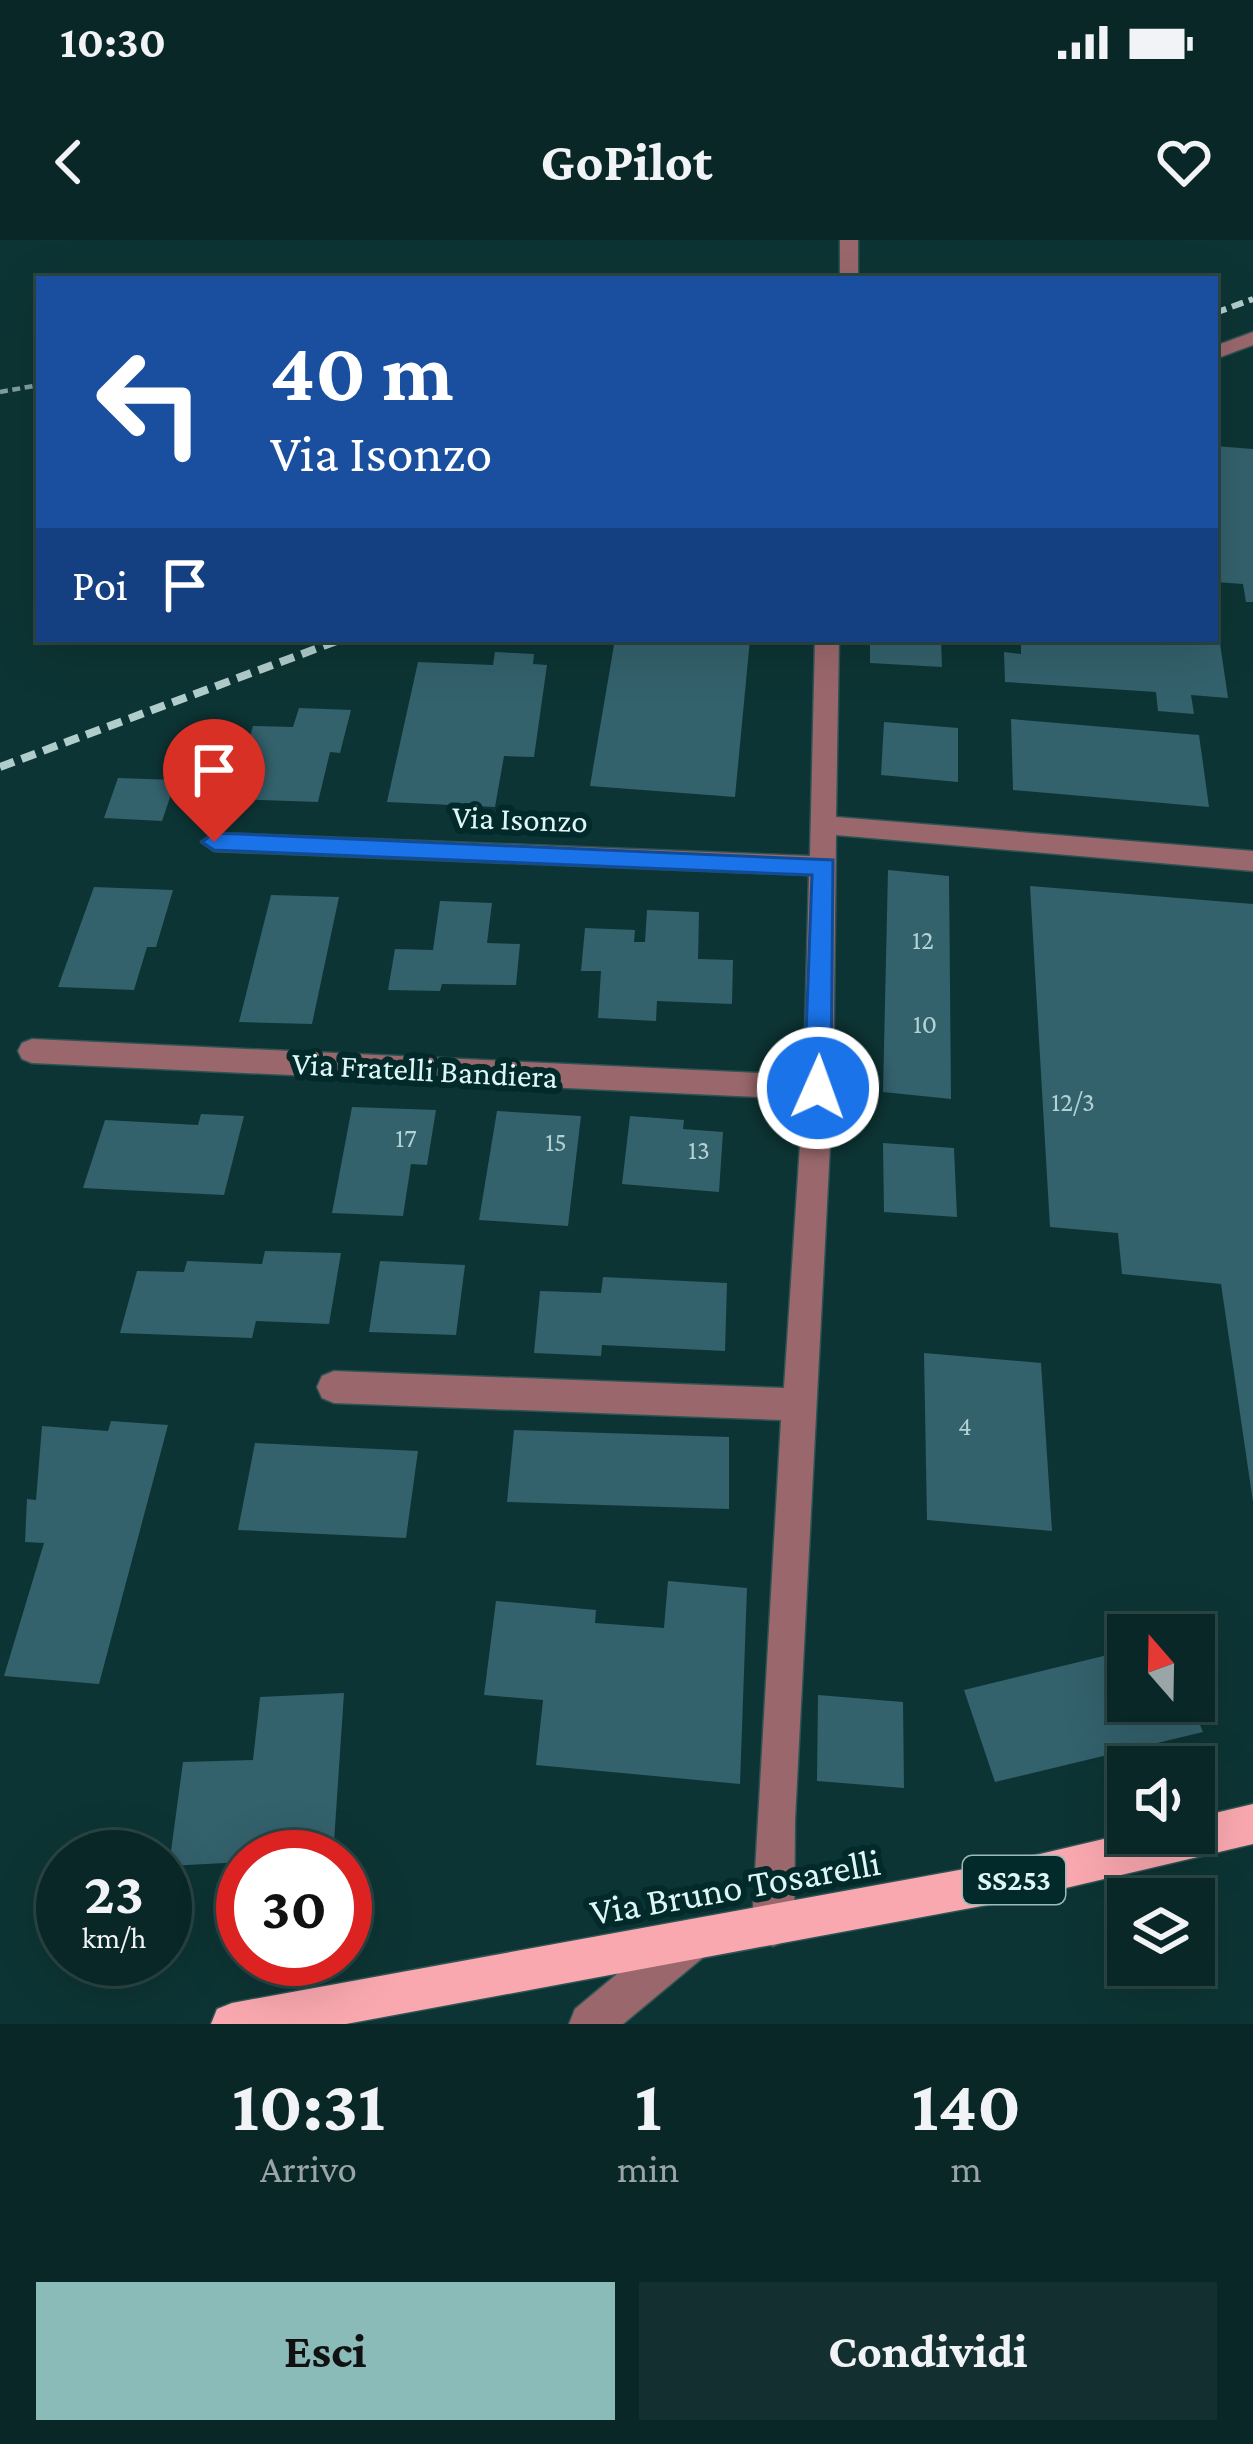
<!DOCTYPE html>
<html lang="it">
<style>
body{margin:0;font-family:"Crimson Pro",serif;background:#132f2f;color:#f1f3f6;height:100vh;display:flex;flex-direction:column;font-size:45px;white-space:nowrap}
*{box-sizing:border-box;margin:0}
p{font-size:39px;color:#99a5a7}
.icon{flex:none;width:66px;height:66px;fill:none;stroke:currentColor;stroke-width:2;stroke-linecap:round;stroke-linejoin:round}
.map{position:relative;height:1784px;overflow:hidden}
.details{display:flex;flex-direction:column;background:#0a2727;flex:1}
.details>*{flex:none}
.guide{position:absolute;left:36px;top:36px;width:1182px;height:366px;border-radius:0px;box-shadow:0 12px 48px #0002,0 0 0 3px #2a4444;background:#1a4fa0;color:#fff;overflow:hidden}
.needle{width:78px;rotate:340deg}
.controls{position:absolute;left:1107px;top:1374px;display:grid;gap:24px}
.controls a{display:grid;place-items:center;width:108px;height:108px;border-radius:0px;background:#0a2727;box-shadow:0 12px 48px #0002,0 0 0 3px #2a4444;font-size:60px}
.speed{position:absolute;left:36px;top:1590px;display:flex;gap:24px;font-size:60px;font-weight:700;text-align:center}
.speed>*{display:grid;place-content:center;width:156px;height:156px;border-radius:50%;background:#0a2727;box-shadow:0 12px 48px #0002,0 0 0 3px #2a4444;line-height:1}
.speed small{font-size:30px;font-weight:400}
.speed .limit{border:18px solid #d22;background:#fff;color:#111}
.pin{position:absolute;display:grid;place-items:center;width:102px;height:102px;color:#fff;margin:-123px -51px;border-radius:50% 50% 50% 0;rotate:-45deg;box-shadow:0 0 12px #0007}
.pin .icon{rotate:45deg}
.me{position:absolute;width:132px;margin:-66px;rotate:2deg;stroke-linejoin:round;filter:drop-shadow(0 0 9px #0008)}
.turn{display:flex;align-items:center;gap:42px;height:252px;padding:0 36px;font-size:54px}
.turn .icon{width:156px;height:156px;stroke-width:2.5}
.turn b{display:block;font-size:84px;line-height:102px}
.then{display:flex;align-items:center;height:114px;padding:0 36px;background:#0003;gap:24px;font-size:45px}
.eta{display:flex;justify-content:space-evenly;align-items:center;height:204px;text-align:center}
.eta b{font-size:72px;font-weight:700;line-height:84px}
.action{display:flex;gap:24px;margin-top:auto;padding:24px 36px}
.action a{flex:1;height:138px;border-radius:0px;background:#8bbbb9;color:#111;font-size:48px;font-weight:700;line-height:138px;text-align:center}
.action a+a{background:#132f2f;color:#f1f3f6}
.status{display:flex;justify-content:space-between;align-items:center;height:84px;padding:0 60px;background:#0a2727;direction:ltr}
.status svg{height:33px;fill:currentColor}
header{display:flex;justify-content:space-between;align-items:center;height:156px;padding:0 36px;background:#0a2727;font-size:54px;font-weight:700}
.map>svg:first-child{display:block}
</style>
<div class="status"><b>10:30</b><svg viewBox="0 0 49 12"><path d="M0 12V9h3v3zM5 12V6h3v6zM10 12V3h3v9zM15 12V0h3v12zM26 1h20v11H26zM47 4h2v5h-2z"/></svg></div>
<header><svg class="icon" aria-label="back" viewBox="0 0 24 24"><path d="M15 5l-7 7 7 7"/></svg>GoPilot<svg class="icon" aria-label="heart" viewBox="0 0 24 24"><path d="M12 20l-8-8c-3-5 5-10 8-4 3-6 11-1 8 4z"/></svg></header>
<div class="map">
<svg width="1253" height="1784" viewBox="0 0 1253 1784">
<rect width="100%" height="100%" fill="#0d3434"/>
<!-- building -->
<g fill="#33616c">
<polygon points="1215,206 1253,209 1253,362 1246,362 1243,344 1215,342"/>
<polygon points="1218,390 1228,458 1191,455 1194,474 1158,471 1156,452 1005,442 1004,412 1021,414 1021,399 1215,399"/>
<polygon points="615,399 750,399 735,557 590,546"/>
<polygon points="870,399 941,399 942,427 870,423"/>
<polygon points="495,412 534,414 533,424 547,425 534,517 504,516 495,567 387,562 418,422 493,425"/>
<polygon points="299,468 351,470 340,513 330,512 318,562 231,559 253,486 293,487"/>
<polygon points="1011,479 1199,495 1209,567 1013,550"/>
<polygon points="884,482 958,488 958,542 881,535"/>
<polygon points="118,538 176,540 162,581 104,578"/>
<polygon points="888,630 949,636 951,859 883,852"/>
<polygon points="1030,646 1253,664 1253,1262 1221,1044 1122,1034 1118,993 1050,987"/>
<polygon points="94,647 173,650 156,707 147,707 134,750 58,747"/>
<polygon points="271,655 339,657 312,784 239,782"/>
<polygon points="440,661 492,663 487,703 520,704 516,745 442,744 440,751 388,750 395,709 433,710"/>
<polygon points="647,670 699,672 698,719 733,720 732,764 657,761 656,781 598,778 601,731 581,731 585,688 635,690 634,702 645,702"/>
<polygon points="352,867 436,870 427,925 411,924 403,976 332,973"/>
<polygon points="497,871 581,876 568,986 479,980"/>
<polygon points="201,874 244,876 224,955 83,948 105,880 198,885"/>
<polygon points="630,876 684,880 683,889 723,892 719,952 622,944"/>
<polygon points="883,903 954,908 957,977 884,972"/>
<polygon points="265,1011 341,1013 329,1084 256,1081 252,1098 120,1093 137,1031 184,1032 187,1021 262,1024"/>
<polygon points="380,1021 465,1025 456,1095 369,1092"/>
<polygon points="603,1037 727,1043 725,1111 602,1105 601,1116 534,1113 540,1051 601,1053"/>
<polygon points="924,1113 1041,1123 1052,1291 927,1280"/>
<polygon points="111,1181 168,1185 99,1444 4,1436 44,1303 25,1302 27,1259 36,1260 42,1186 108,1191"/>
<polygon points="514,1190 729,1197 729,1269 507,1262"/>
<polygon points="255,1203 418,1211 406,1298 238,1290"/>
<polygon points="668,1341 747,1348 740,1544 536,1525 543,1460 484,1455 496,1361 596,1370 595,1383 664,1388"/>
<polygon points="1128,1410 1128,1461 1190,1461 1203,1492 995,1542 964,1450"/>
<polygon points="344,1453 333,1617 243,1617 243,1622 169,1626 183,1522 253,1520 260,1457"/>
<polygon points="818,1455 903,1462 904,1548 817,1541"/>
</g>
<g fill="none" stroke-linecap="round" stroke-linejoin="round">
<!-- minor casing -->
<g stroke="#2e5353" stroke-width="3">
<g id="minor">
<rect x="840" y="0" width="18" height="39"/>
<polygon points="1253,92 1253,105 1215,119 1215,106"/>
<polygon points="815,399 839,399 836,577 1253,611 1253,631 836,595 833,848 795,1580 794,1685 788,1700 773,1706 758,1700 752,1685 781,1180 334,1163 322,1158 317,1147 322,1136 334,1131 784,1148 803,859 32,823 22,819 18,811 22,803 32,799 804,835 809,635 214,611 201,602 214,593 810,616"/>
<polygon points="691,1679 706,1685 712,1700 706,1715 623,1784 569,1784 575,1769 676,1685"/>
</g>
</g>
<!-- major casing -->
<g stroke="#2e5353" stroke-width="3">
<polygon id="major" points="1253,1564 1253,1604 1019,1659 346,1784 211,1784 217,1769 232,1763 1019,1619 1129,1593 1194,1593 1194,1578"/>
</g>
<!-- path -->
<polyline stroke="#7f9e9e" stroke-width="4.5" stroke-dasharray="8 4.5" stroke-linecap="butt" points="0,152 39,145"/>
<!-- minor -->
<use href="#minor" fill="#9a686c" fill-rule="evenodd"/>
<!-- major -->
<use href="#major" fill="#faa8af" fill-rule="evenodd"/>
<!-- rail-far1 -->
<polyline stroke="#b0cccb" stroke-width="6" stroke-dasharray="12 6" stroke-linecap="butt" points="1215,73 1253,59"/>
<!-- rail -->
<polyline stroke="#b0cccb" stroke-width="8" stroke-dasharray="15 8" stroke-linecap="butt" points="0,527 342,399"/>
</g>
<!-- route -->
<polygon fill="#1a73e8" stroke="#114b97" stroke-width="3" points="214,593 833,620 831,848 818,859 804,848 812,635 214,610 202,602"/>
<g text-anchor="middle" stroke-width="12" stroke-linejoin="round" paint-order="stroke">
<!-- number labels -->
<g font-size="27" fill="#b3d2d4">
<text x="923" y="709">12</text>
<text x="925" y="793">10</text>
<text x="1073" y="871">12/3</text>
<text x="406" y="907">17</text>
<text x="556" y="911">15</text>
<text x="699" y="919">13</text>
<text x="965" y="1195">4</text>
</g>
<!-- shield labels -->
<rect fill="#022a2a" stroke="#9cbab9" stroke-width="3" x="963" y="1616" width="102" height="48" rx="9"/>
<g font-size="30" font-weight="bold" fill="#def7f6">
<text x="1014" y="1650">SS253</text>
</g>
<!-- street labels -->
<g font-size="33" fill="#def7f6" stroke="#022a2a">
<text transform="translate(520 578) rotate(2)" y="12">Via Isonzo</text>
<text transform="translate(425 829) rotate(3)" y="12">Via Fratelli Bandiera</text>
</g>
<!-- near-street labels -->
<g font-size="39" fill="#def7f6" stroke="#022a2a">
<text transform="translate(735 1646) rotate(-10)" y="14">Via Bruno Tosarelli</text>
</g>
</g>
</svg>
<div class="controls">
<a><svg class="needle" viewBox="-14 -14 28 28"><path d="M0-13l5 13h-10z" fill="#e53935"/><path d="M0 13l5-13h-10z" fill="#99a5a7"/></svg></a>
<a><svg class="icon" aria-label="sound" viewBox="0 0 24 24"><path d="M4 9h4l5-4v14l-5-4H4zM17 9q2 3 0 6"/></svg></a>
<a><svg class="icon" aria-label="layers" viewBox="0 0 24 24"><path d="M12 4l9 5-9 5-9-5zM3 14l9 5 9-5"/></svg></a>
</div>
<div class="speed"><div>23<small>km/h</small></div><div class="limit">30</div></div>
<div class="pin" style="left:214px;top:602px;background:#d93025"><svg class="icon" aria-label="arrive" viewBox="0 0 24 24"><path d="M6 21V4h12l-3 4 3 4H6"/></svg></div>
<svg class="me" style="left:818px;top:848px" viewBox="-20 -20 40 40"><circle r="17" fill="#1a73e8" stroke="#fff" stroke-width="3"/><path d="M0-11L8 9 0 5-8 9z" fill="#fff"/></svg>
<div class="guide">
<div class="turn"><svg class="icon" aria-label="left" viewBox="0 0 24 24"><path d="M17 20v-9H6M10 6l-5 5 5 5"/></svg><div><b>40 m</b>Via Isonzo</div></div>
<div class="then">Poi<svg class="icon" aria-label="arrive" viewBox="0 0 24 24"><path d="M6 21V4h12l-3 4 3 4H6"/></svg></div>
</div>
</div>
<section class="details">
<div class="eta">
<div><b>10:31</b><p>Arrivo</p></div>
<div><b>1</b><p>min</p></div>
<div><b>140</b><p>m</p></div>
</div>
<div class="action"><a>Esci</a><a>Condividi</a></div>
</section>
